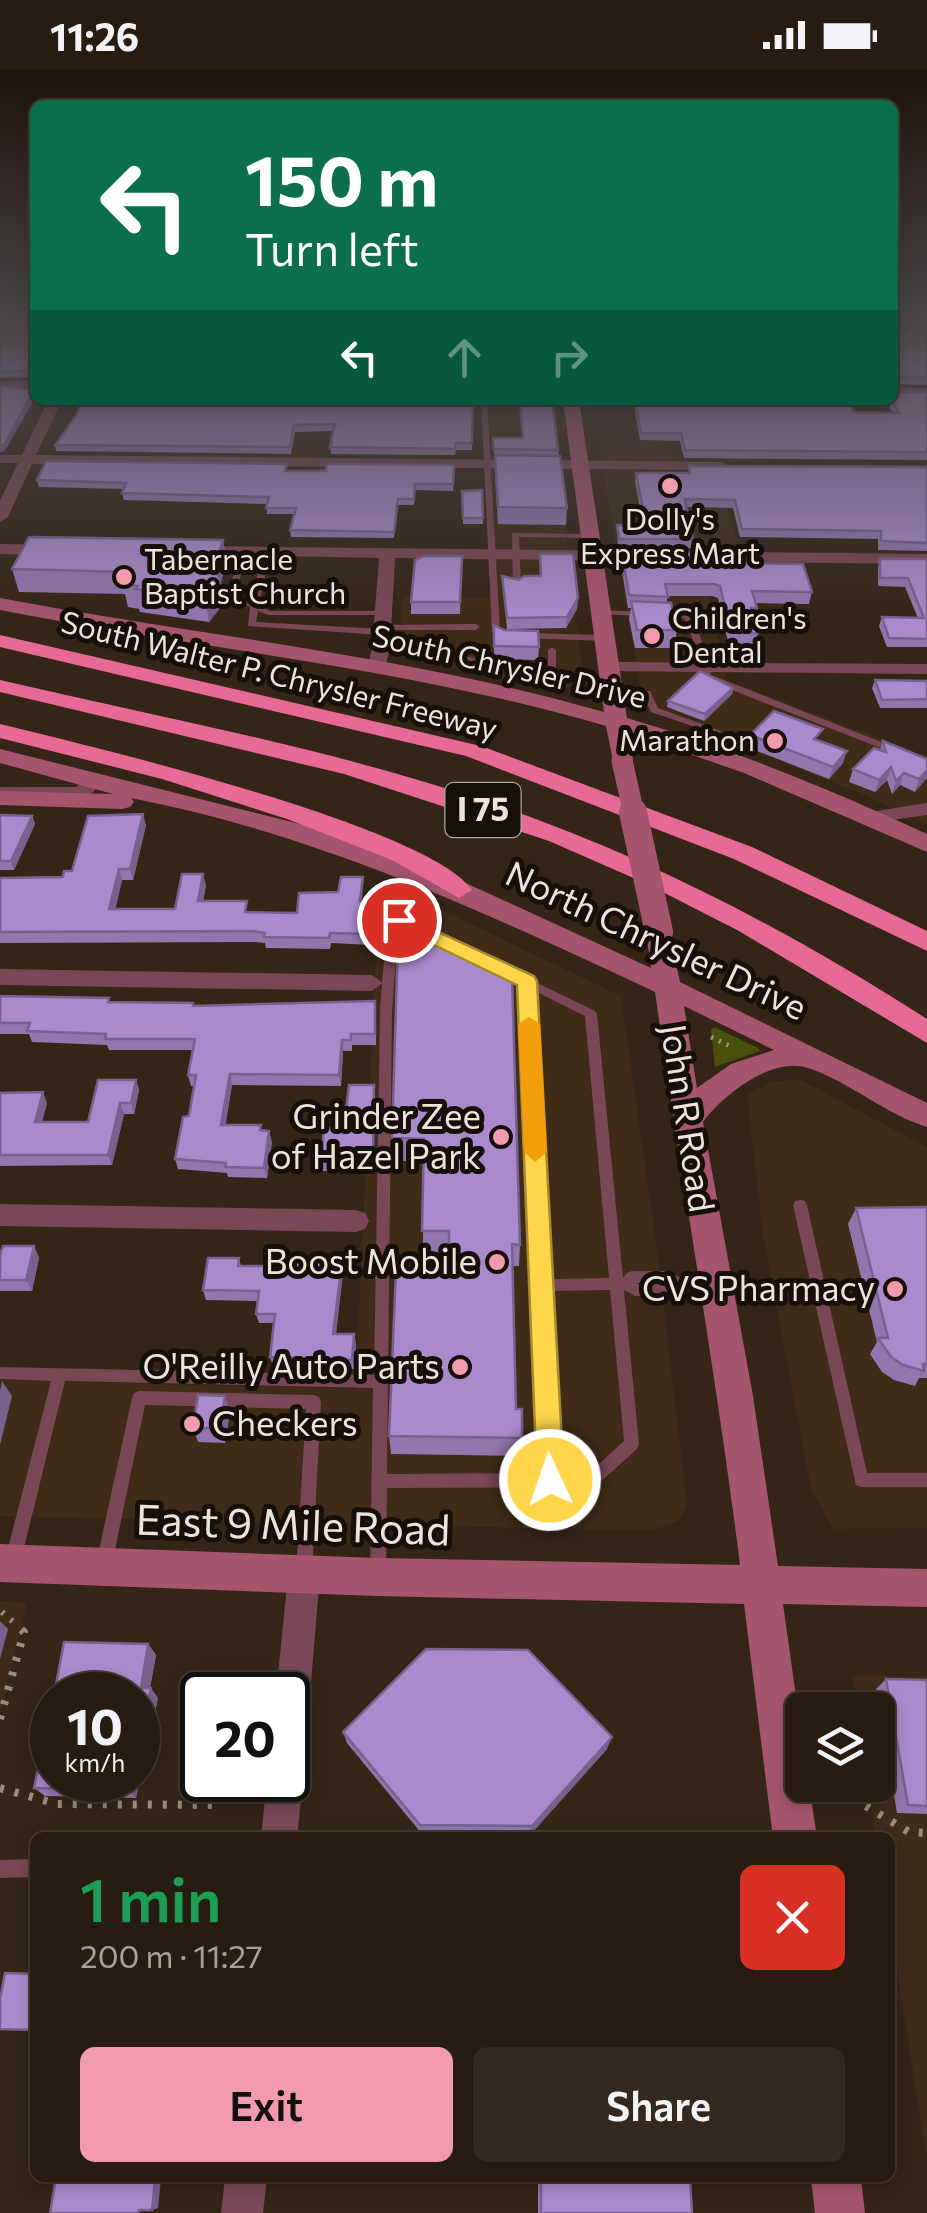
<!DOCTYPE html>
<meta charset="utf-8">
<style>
body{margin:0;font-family:Commissioner,sans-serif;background:#33291f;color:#f1f3f6;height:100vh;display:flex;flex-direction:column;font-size:38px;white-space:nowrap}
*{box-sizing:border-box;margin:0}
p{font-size:32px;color:#a4a19f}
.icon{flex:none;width:55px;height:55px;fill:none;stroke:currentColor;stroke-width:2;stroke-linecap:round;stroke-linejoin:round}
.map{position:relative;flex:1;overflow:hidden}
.drawer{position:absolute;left:30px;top:1762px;width:865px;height:350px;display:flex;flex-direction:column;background:#271c11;border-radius:15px;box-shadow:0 5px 15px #0003,0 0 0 2px #433a31}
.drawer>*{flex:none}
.top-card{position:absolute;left:30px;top:30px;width:868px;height:305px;border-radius:15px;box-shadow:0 5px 15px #0003,0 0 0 2px #433a31;background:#0b6e4f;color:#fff;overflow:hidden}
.controls{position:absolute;left:785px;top:1622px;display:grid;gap:20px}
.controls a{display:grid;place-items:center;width:110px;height:110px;border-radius:15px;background:#271c11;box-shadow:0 5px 15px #0003,0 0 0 2px #433a31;font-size:50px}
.speed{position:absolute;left:30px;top:1602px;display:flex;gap:20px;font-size:50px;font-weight:700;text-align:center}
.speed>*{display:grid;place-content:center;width:130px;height:130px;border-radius:50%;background:#271c11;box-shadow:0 5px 15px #0003,0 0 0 2px #433a31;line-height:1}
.speed small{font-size:25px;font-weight:400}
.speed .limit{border:5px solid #111;border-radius:15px;background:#fff;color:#111}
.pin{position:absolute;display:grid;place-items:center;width:85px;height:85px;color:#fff;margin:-42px;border:5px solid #fff;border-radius:50%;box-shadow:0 2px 10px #0007}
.me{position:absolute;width:110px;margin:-55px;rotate:357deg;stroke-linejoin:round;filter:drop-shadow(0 0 8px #0008)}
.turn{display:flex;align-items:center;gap:35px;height:210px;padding:0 50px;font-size:45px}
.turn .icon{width:130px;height:130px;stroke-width:2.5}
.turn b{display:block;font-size:70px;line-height:85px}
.lanes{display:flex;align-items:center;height:95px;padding:0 50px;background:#0003;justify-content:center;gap:50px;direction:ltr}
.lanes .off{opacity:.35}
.round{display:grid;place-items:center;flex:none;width:105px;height:105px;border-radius:15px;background:#33291f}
.headline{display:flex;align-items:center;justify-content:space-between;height:170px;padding:0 50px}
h1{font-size:60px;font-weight:600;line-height:75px;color:#1e9e55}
.primary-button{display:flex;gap:20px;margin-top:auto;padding:20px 50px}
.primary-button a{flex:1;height:115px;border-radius:15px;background:#f29aae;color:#111;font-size:40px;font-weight:600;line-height:115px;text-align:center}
.primary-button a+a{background:#33291f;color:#f1f3f6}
.status{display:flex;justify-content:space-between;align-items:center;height:70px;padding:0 50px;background:#271c11;direction:ltr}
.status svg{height:28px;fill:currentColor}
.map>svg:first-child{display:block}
</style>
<div class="status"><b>11:26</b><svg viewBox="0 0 49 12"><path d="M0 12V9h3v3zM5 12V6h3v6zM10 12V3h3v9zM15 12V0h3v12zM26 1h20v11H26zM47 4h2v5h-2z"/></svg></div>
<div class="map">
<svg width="927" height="2143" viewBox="0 0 927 2143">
<rect width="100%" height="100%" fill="#342517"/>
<!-- built -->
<g fill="#3f2b18">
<polygon points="487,330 550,330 583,606 574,615 560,619 399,587 402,527 497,527"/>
<polygon points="598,371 668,371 684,437 728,439 743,497 704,498 726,610 927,686 927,755 860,723 644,638"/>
<polygon points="385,813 621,926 657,1179 687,1435 678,1452 651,1460 621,1460 0,1446 0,1310 355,1319 377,864 383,856"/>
<polygon points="799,1009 927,1077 927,1458 833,1459 811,1419 763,1166 747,1025 771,1012"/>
<polygon points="0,1531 27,1533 0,1647"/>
<polygon points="852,1605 927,1606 927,2088 890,1857 890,1768 876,1767 868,1715 878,1715 878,1640 857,1640"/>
</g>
<!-- green -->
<polygon fill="#47510b" points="714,957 758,978 760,981 715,997 711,960"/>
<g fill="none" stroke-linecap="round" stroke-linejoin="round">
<!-- path-far2 -->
<polyline stroke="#998c81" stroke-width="5" stroke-dasharray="2.5 6" stroke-linecap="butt" points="711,967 730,976"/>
<!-- path-far1 -->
<polyline stroke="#998c81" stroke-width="6" stroke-dasharray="2.5 9" stroke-linecap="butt" points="2,1542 19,1557"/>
<!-- path -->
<g stroke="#998c81" stroke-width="8" stroke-dasharray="4 11" stroke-linecap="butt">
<polyline points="0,1649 24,1562 16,1555"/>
<polyline points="0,1718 57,1734 214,1735"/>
<polyline points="866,1736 909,1762 927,1763"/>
</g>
<!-- lane -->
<g fill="#794756" fill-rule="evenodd">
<polygon points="481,330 487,330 500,561 508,566 504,569 492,562"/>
<polygon points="512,463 591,464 595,466 591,468 519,467 521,516 517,518 513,516"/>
<polygon points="240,480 247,482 236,523 252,531 262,482 266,480 270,482 259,535 270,541 383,541 387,543 383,545 268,545 258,541 256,552 382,559 378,557 379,555 476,554 480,557 476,560 382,560 386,562 382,565 248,556 250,537 228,524"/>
<polygon points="599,540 688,544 696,552 711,605 927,690 927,696 704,609 688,553 683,548 602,544 599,544"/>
<polygon points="524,563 606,565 610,568 606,571 521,568 520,566"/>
<polygon points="381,575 414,575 537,602 548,601 548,580 552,577 556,580 556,603 537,608 414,581 378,580 377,578"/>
<polygon points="613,620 650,621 658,638 721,661 702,681 696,681 696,677 710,662 651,642 644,626 610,625 609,623"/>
<path d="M420 806 425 809 414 824 404 848 595 941 597 944 623 1208 627 1203 632 1201H669L679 1207 713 1205 718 1207 720 1211 718 1215 713 1217 681 1219 671 1226H635L624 1220 639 1374 637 1379 597 1415 592 1417 387 1418 386 1505 384 1511 378 1513 372 1511 370 1505 373 1318 65 1311 21 1490 19 1496 13 1498 7 1496 5 1490 51 1311 0 1309V1297L374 1305 380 942C384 901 383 831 420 806ZM401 856 522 915 542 1403 387 1404 392 942 396 889ZM533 920 585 946 609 1208 548 1209ZM636 1213H666L668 1214H638ZM610 1220 624 1371 589 1403H557L548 1221Z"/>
<polygon points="800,1130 805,1131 807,1135 867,1403 927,1403 927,1417 861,1417 856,1415 793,1135 795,1131"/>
<polygon points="139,1321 314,1325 319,1327 321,1332 312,1502 310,1508 304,1510 298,1508 296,1502 306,1339 145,1335 112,1494 110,1500 104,1502 98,1500 96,1494 132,1328 134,1323"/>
<polygon points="35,1789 35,1807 0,1808 0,1790"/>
</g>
<!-- street -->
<g fill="#794756" fill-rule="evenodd">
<rect x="0" y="251" width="35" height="5"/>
<rect x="892" y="254" width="35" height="8"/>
<rect x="0" y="311" width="35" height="8"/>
<rect x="892" y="318" width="35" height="8"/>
<polygon points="48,330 62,330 36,385 722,392 729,396 722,400 32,394 8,447 0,452 0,431 18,393 0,393 0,385 22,385"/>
<polygon points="0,474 55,475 63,480 55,485 0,484"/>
<polygon points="190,476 927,484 927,494 395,488 390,579 385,597 376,602 367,597 372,579 379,488 184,484 184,478"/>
<polygon points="610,592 927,594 927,604 604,601 604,593"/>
<polygon points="79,699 101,714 88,727 0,729 0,717 76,717 79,714 69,705"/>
<polygon points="927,733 927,745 871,753 861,747 864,743"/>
<polygon points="0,899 372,905 383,913 372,921 0,915"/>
<polygon points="0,1134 356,1140 365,1143 369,1151 365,1159 356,1162 0,1156"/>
<polygon points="304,1489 315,1494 320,1505 305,1685 298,1698 303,1710 297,1768 261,1768 267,1710 288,1710 288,1625 276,1625 288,1505 293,1494"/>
<polygon points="225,2108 267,2108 263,2143 221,2143"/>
</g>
<!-- secondary -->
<g fill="#a6556f" fill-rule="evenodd">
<path d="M563 330H579L627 648C730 678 830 719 927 764V782L744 703 629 663 633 691 630 696H614L606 656C408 598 202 579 0 540V528C201 566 407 585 604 642Z"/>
<path d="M0 679 308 756 468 814 651 898 646 862 650 856H668L680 912 927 1033V1057C885 1044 850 1012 808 998 772 986 723 1025 703 1052L753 1326 778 1496 927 1499V1537L783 1534 802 1669V1715H809L817 1768H773L744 1534 377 1526 0 1512V1474L377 1488 740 1495C716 1303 682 1113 655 922 482 841 320 765 131 728L134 732 130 737 122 739 0 735V721L113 724 0 693ZM684 936 774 980 731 994 697 1018Z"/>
<polygon points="811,2108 861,2108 865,2143 815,2143"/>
</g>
<!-- highway -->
<g fill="#e76995" fill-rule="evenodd">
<polygon points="0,565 481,676 752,777 927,861 927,881 734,789 466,686 0,577"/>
<path d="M0 610C167 649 338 680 500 736 652 789 793 863 927 949V973L739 861 645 813 549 771 344 704 0 622Z"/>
<path d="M0 654C86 675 428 756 472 820L459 828 392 790 287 749 162 709 0 668Z"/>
</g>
<!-- secondary-bridge-far1 -->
<polyline stroke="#a6556f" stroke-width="21" points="622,691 634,744"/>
<!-- secondary-bridge -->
<polyline stroke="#a6556f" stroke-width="28" points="633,742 659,862"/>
</g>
<!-- wall -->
<g fill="#9277af">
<polygon points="35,253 27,307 0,308 0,254"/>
<polygon points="892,254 894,258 927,257 927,315 892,314"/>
<polygon points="894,322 927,322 927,390 684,388 680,371 640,370 633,330 848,330 853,342 893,343 886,330 892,330"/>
<polygon points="473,330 472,380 456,380 455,385 331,384 330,377 333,361 295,362 291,384 56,381 55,375"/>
<polygon points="493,368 522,368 558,380 567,438 566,455 498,454"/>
<polygon points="454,395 453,421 415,420 414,435 398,435 394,468 291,467 290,460 294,444 267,444 267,434 124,430 122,423 124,419 39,417 37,410"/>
<polygon points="689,396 927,397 927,481 878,480 878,469 740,467 733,438 686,437 693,469 692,478 618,477 617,455 643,455 635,411 636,403 688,403"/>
<polygon points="482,420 483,454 463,454 462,421"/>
<polygon points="223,470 227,493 221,511 224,533 209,552 140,542 139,539 128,537 125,524 19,522 12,499"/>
<polygon points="622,482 700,493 812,522 809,534 755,533 757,538 754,550 758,563 755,575 729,576 718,528 712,526 667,526 667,533 677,560 674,578 635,578 629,549 631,538 628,538 621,494"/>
<polygon points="540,484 578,528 577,539 566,558 507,559 502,506 519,510 540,506"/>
<polygon points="462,486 460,544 411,544 411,532"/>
<polygon points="880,489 927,489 927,577 887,577 879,556 882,547 918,548 905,517 878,516 878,497"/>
<polygon points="494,555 539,577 538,590 494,589"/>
<polygon points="875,610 927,611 927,638 880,638 872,618"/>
<polygon points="733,618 732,624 704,651 667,637 668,631"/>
<polygon points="750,665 820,671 843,693 829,709 747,677"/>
<polygon points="883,671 927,689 915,722 900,715 892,724 887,710 875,722 849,712 853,699 880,680"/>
<polygon points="0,745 32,746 35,754 14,800 0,800"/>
<polygon points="146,755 133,810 122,810 115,839 175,839 206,815 203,831 249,842 297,843 338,822 363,807 362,832 375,833 376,844 372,875 331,873 330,879 266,878 265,873 255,872 0,873 0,808 63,807"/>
<polygon points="447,866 447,880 520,1175 519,1196 512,1196 516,1339 522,1368 521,1386 391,1384 389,1366 449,1202 449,1182 423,1182 423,1091 394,1091 392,1068"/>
<polygon points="0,926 194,936 376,942 376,975 352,975 352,981 343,981 341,1016 232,1015 225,1055 262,1061 272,1072 267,1108 228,1107 227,1103 178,1099 175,1089 189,1046 194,1016 191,1016 188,1005 193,980 109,980 107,975 32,972 29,964 0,964"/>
<polygon points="136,1010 139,1020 134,1044 124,1044 112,1095 0,1096 0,1021 1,1023 47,1033 42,1052 88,1052"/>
<polygon points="374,1015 374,1091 355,1091 354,1101 323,1101 321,1090"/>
<polygon points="927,1137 927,1308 919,1308 915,1316 894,1310 882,1302 870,1284 877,1272 848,1154 856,1138"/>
<polygon points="34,1176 39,1188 32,1221 0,1221 0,1185"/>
<polygon points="239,1188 241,1196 280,1196 342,1192 343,1202 336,1264 356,1273 354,1299 273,1296 270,1287 274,1253 259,1253 256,1244 258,1231 206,1230 203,1220"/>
<polygon points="230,1341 225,1373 198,1372 193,1358"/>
<polygon points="148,1574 156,1585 150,1618 158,1628 136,1728 45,1726 34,1718"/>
<polygon points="886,1609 927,1610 927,1744 897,1743 876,1619"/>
<polygon points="343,1662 607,1679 530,1765 422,1764 347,1673"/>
<polygon points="538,2108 690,2108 692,2143 538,2143"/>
</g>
<!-- shaded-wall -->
<g fill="#77618f">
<polygon points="35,286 35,295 27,307 26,301"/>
<polygon points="34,320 35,328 5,381 0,382 0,375"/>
<polygon points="223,470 227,493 221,511 224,533 209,552 205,528"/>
<polygon points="578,528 577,539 566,558 567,547"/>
<polygon points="733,618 732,624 704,651 705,644"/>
<polygon points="847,681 843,693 829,709 833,697"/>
<polygon points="891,697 887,710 875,722 879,710"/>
<polygon points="927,700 927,708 915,722 919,709"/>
<polygon points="904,703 900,715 892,724 896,711"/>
<polygon points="143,744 146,755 133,810 130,799"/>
<polygon points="32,746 35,754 14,800 11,791"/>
<polygon points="119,799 122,810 113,850 109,839"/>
<polygon points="203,804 206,815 201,842 198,831"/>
<polygon points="375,833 376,844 372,875 371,864"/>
<polygon points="447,866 447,889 437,875"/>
<polygon points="342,970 343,981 341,1016 339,1005"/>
<polygon points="230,1004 232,1015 224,1066 221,1055"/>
<polygon points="136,1010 139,1020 134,1044 131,1033"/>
<polygon points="43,1022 47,1033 39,1063 35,1052"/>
<polygon points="120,1033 124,1044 112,1095 108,1085"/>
<polygon points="269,1061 272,1072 267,1108 264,1098"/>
<polygon points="34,1176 39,1188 32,1221 26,1210"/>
<polygon points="342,1192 343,1202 335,1273 333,1264"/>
<polygon points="354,1264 356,1273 354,1299 352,1290"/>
<polygon points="2,1311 12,1326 0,1375 0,1321"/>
<polygon points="225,1326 230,1341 225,1373 220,1358"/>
<polygon points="0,1551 8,1559 0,1589"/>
<polygon points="148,1574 156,1585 148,1628 141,1618"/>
<polygon points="151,1618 158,1628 136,1728 128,1720 130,1710 138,1710 138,1677"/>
<polygon points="612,1667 607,1679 530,1765 532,1756"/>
<polygon points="161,2109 158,2138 152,2140 155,2110"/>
</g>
<!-- building -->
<g fill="#aa8acc" stroke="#77618f" stroke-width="2.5">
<polygon points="35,253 35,286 26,301 0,302 0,254"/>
<polygon points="892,254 894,258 927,257 927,308 894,307 892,311"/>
<polygon points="0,316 34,320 4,375 0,375"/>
<polygon points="892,321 894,322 927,322 927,382 685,380 681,363 641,363 635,330 848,330 853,342 899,343 892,330"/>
<polygon points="83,330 473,330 472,373 456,373 455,379 330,377 335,354 294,355 290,377 55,375 76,346"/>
<polygon points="520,330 552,330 558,380 494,379 493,368 523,368"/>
<polygon points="495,385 560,386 567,438 498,437"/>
<polygon points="46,391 287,394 285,401 326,401 327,394 454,395 453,414 415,414 414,429 398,429 394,462 290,460 296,438 266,438 269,427 122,423 126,413 37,410"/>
<polygon points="689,396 927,397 927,473 881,471 881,461 742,459 735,430 685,429 693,469 619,469 617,455 646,455 636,403 690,403"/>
<polygon points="482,420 483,448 463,448 462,421"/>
<polygon points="29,467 223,470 214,500 221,510 205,528 135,519 138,516 122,514 128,502 12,499"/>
<polygon points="622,482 698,483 700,493 803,494 812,522 752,521 757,538 751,538 758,563 731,563 720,516 714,514 665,514 668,527 629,525"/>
<polygon points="540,484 573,484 578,528 567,547 507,548 502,506 519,510 524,506 541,506"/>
<polygon points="424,486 462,486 460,532 411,532 415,490"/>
<polygon points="880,489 927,489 927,569 889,568 882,547 924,548 908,508 880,508"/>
<polygon points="631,531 671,533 677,560 637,560"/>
<polygon points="494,555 504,560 538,561 539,577 494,576"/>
<polygon points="700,601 733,618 705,644 668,631"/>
<polygon points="875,610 927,611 927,629 882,630"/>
<polygon points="774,641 823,659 814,669 847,681 833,697 750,665"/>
<polygon points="883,671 927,689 927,700 919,709 904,703 896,711 891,697 879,710 853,699 874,678 886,682"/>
<polygon points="143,744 130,799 119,799 109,839 175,839 182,804 203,804 198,831 247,831 245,842 297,843 299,823 338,822 341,807 363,807 360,831 375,833 371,864 330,863 329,868 264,867 265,863 253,861 0,862 0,808 63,807 64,801 72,801 88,746"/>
<polygon points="0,745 32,746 11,791 0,791"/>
<polygon points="417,851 447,866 437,875 482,898 491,893 512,907 520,1175 512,1174 516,1339 522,1339 522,1368 389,1366 396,1201 449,1202 449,1161 422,1161 424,1069 392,1068 398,869"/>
<polygon points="0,926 109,928 108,932 193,933 193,936 375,931 375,964 351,964 351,970 342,970 339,1005 230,1004 221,1055 261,1055 260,1060 269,1061 264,1098 225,1097 226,1093 175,1089 183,1047 189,1046 196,1005 188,1005 195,969 105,969 106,964 27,961 30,953 0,953"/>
<polygon points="98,1010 136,1010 131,1033 120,1033 108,1085 0,1085 0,1023 43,1022 35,1052 88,1052"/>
<polygon points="349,1015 374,1015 373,1080 354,1080 353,1091 321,1090 324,1058 344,1058"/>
<polygon points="927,1137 927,1294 923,1294 924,1301 903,1295 891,1287 878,1268 888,1268 856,1138"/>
<polygon points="3,1176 34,1176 26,1210 0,1210 0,1185"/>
<polygon points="208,1188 239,1188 238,1196 280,1196 280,1192 311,1189 342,1192 333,1264 354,1264 352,1290 270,1287 275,1244 256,1244 259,1221 203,1220"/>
<polygon points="198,1325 225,1326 220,1358 193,1358"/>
<polygon points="64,1572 148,1574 141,1618 151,1618 138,1677 138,1625 54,1625"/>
<polygon points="426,1579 528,1580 612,1667 532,1756 420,1755 343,1662"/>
<polygon points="886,1609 927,1610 927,1736 908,1735"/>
<polygon points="52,1630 52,1710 130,1710 128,1720 34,1718"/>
<polygon points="5,1903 35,1904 35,1950 33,1960 0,1959 0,1929"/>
<polygon points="56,2108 143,2108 143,2109 155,2110 152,2140 139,2140 138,2143 50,2143"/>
<polygon points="541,2108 690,2108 692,2143 541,2143"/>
</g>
<!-- sky -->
<linearGradient id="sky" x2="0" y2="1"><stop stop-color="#1d140d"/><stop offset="0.46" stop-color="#4a4647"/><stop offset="1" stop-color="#4a4647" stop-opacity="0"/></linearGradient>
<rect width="927" height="551" fill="url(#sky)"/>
<!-- route -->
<polygon fill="#ffd54a" stroke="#a68a30" stroke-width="2.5" points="399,844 534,906 537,911 564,1410 560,1419 550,1423 541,1419 537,1410 517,915 392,855 389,850"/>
<!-- slow -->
<polygon fill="#f59e0b" points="529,947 540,954 547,1082 535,1092 524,1082 518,954"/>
<!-- markers -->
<g fill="#f29aae" stroke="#16100a" stroke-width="4">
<circle cx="670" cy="416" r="10"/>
<circle cx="124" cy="507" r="10"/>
<circle cx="652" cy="566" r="10"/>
<circle cx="775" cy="671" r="10"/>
<circle cx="501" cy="1067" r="10"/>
<circle cx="497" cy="1192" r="10"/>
<circle cx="895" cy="1219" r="10"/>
<circle cx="460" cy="1297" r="10"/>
<circle cx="192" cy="1354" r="10"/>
</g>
<g text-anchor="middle" stroke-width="10" stroke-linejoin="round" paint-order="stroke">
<!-- far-poi labels -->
<g font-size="30" fill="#ede3da" stroke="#16100a" text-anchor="start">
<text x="670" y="460" text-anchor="middle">Dolly's<tspan x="670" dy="34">Express Mart</tspan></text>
<text x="144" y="500">Tabernacle<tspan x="144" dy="34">Baptist Church</tspan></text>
<text x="672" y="559">Children's<tspan x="672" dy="34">Dental</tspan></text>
<text x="755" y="681" text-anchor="end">Marathon</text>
</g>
<!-- far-street labels -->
<g font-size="30" fill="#ede3da" stroke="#16100a">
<text transform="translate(509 597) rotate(13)" y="10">South Chrysler Drive</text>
<text transform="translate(279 606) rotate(14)" y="10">South Walter P. Chrysler Freeway</text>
</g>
<!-- shield labels -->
<rect fill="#16100a" stroke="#aca49c" stroke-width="2.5" x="445.5" y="713" width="75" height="54" rx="8"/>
<g font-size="32" font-weight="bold" fill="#ede3da">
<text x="483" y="751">I 75</text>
</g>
<!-- street labels -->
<g font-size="35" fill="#ede3da" stroke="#16100a">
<text transform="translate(656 871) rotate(25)" y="12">North Chrysler Drive</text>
<text transform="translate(687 1048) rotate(81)" y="12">John R Road</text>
</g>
<!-- poi labels -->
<g font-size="35" fill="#ede3da" stroke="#16100a" text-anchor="end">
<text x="481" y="1059">Grinder Zee<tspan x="481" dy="40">of Hazel Park</tspan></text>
<text x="477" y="1204">Boost Mobile</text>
<text x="875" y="1231">CVS Pharmacy</text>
<text x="440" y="1309">O'Reilly Auto Parts</text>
<text x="212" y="1366" text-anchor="start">Checkers</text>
</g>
<!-- near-street labels -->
<g font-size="42" fill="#ede3da" stroke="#16100a">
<text transform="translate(293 1455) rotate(2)" y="15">East 9 Mile Road</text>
</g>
</g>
</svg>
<div class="controls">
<a><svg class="icon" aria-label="layers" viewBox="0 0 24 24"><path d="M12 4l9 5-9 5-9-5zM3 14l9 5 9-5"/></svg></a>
</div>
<div class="speed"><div>10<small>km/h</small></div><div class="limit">20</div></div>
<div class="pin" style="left:399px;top:850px;background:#d93025"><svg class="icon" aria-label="arrive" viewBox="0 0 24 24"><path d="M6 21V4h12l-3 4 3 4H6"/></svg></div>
<svg class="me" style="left:550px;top:1410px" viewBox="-20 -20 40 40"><circle r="17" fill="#ffd54a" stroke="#fff" stroke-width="3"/><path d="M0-11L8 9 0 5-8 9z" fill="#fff"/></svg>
<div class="top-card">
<div class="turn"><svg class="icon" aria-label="left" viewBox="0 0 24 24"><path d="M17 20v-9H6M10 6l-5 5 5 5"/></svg><div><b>150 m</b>Turn left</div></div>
<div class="lanes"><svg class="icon" aria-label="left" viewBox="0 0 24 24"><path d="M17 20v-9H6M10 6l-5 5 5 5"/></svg><svg class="icon off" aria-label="ahead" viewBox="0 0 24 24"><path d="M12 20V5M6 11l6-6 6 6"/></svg><svg class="icon off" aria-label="right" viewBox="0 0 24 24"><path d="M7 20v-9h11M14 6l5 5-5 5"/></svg></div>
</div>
<section class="drawer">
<div class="headline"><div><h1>1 min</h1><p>200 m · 11:27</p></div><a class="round" style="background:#d93025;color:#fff"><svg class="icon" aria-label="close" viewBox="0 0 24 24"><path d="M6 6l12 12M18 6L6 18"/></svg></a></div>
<div class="primary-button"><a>Exit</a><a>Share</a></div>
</section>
</div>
